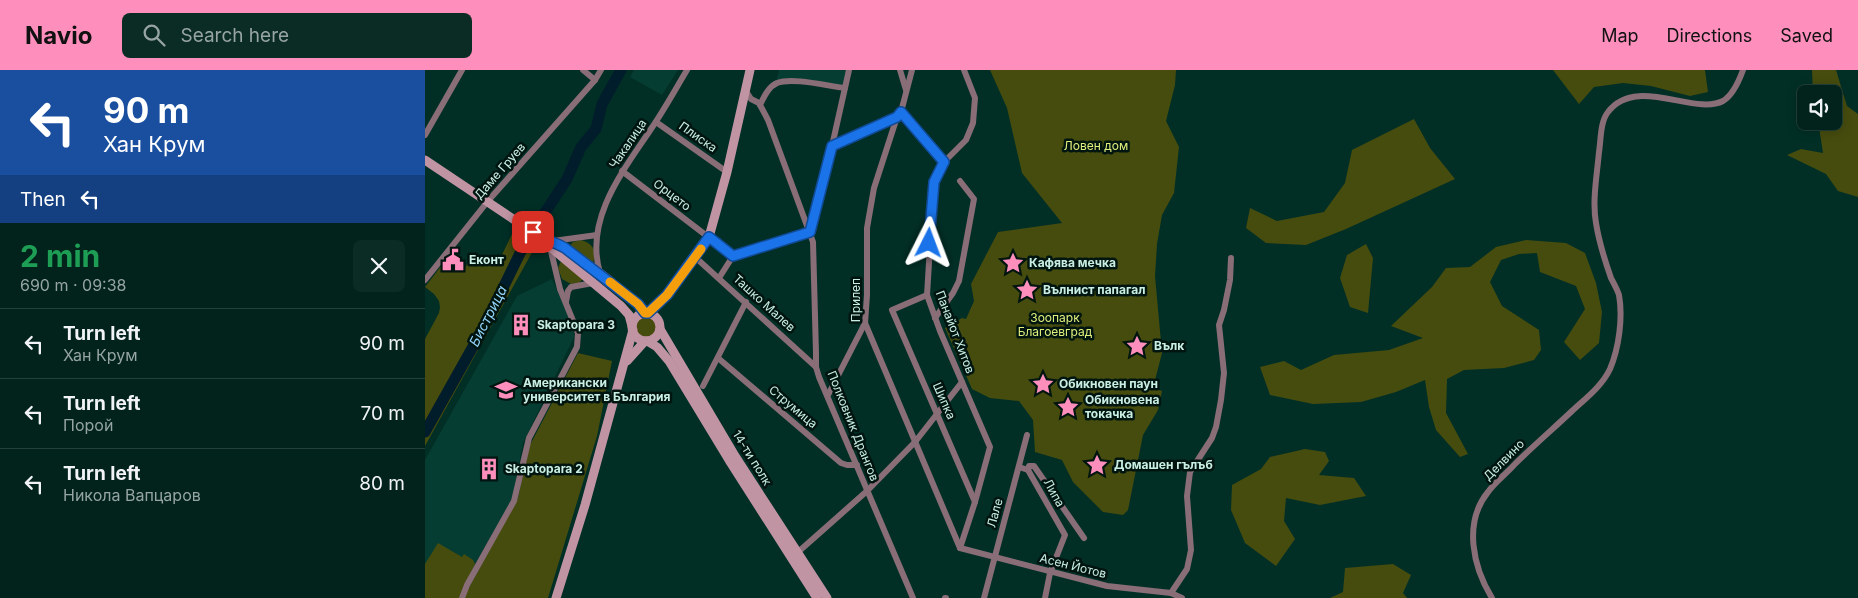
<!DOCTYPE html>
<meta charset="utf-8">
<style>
body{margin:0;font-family:Inter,sans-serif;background:#0b2b25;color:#f1f3f6;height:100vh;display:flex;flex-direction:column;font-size:19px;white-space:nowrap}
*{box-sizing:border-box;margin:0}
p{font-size:16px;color:#96a4a3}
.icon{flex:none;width:28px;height:28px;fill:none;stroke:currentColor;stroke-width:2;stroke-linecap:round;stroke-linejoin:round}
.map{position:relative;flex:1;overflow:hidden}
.sheet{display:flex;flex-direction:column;background:#01231c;width:425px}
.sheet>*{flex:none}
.top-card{background:#1a4fa0;color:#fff;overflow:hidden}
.controls{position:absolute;left:1372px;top:15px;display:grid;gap:10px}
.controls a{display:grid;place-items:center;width:45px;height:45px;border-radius:8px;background:#01231c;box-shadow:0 2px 12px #0003,0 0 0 1px #23403b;font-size:25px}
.pin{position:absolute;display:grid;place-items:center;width:42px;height:42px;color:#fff;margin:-21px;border-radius:10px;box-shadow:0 2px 8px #0006}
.me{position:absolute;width:55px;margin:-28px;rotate:3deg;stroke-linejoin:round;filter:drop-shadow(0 0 4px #0008)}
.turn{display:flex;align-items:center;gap:18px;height:105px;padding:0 20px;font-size:22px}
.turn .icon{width:65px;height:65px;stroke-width:2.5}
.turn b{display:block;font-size:35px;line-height:42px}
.then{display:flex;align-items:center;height:48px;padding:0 20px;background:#0003;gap:10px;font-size:19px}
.round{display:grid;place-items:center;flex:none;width:52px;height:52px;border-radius:8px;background:#0b2b25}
.headline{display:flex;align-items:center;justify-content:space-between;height:85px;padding:0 20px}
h1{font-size:30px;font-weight:700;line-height:38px;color:#1e9e55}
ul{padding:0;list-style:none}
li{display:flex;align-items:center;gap:15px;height:70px;padding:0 20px;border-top:1px solid #23403b}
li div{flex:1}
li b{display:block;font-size:19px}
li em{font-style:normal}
header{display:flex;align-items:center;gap:30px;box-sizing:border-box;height:70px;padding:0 25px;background:#fe8ebc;color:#111}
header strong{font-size:24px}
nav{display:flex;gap:28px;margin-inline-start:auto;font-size:18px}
.search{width:350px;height:45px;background:#0b2b25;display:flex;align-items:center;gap:12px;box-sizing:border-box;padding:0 18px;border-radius:8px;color:#96a4a3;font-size:19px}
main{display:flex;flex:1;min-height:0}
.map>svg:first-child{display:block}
</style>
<header>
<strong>Navio</strong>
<div class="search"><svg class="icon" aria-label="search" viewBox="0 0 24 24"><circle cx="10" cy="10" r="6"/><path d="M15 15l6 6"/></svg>Search here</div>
<nav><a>Map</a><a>Directions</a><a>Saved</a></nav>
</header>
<main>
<section class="sheet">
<div class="top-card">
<div class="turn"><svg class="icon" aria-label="left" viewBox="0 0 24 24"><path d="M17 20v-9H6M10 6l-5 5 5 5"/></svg><div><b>90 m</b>Хан Крум</div></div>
<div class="then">Then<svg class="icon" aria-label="left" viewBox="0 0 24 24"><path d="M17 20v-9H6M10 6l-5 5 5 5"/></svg></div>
</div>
<div class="headline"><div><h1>2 min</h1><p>690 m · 09:38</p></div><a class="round"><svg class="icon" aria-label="close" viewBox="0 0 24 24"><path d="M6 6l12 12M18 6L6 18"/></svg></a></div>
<ul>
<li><svg class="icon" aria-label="left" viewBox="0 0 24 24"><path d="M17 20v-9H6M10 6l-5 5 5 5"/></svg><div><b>Turn left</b><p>Хан Крум</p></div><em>90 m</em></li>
<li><svg class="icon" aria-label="left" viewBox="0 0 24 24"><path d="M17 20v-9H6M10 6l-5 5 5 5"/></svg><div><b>Turn left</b><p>Порой</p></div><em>70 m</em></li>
<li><svg class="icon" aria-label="left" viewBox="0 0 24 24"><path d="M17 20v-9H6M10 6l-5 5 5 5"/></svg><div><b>Turn left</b><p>Никола Вапцаров</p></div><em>80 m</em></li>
</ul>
</section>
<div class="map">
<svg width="1433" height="528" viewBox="0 0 1433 528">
<rect width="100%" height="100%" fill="#012f26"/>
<!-- built -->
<g fill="#063d32">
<polygon points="209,0 253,0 237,25 205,7"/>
<polygon points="354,0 424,0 420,18 364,11 351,14"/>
<polygon points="127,209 149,259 149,267 98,373 87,431 50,494 34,528 0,528 0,390 92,226"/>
</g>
<!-- green -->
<g fill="#464c0e">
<polygon points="565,0 751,0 750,15 741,51 754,77 749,123 737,145 732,174 730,206 737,283 728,318 737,321 733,340 718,365 703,440 698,445 678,442 648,412 637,390 610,382 608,350 594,331 565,328 547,319 520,258 537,248 541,249 549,231 546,214 573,162 637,153 597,103 582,38"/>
<polygon points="1128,0 1280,0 1283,22 1265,26 1226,16 1198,13 1169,17 1154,34"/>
<polygon points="1387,0 1411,0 1422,36 1433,44 1433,127 1413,121 1401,104 1362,85 1376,79 1398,83 1393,51 1409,51 1409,24 1388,24"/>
<polygon points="989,49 1005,78 1030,109 921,159 881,175 841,173 821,158 825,138 852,151 899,142 920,113 927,80"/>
<polygon points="88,162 110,177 0,376 0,269 14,243 15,237 14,231 9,224 0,217 20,191 38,202 45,189 51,193 63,186 74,191"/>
<path d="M156 170C167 173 173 181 168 192L144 177 148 172Z"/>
<polygon points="1101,170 1141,173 1160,183 1171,213 1177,242 1174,273 1155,290 1139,272 1160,239 1151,216 1115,202 1112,183 1094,184 1076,190 1065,212 1077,236 1114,260 1116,280 1109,290 1079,298 1039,300 1022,309 1021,343 1043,384 1035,387 1011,360 1004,337 1000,310 971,322 936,332 888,334 845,325 835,297 859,291 876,300 909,285 964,280 998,268 966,256 1007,217 1021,198 1045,197 1071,177"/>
<polygon points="941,174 948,188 943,243 925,237 915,208 922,185"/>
<polygon points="136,191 159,208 154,213 146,214 137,209 133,198"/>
<circle cx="221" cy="257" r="11"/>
<polygon points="153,283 187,291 172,366 123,528 40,528 42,521 93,428 104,377"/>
<polygon points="880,379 900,382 904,391 894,405 929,408 941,426 895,435 861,428 859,451 870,469 851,496 820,473 806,440 807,415 836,399 845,387"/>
<polygon points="13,473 37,487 39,484 48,490 50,494 34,528 0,528 0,494"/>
<polygon points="968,494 986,505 978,523 982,528 905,528 918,522 920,498"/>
</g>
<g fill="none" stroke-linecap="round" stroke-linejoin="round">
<!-- river -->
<polyline stroke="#011c2b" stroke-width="11" points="0,362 59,257 100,173 142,109 156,77 171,59 177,34 196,0"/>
<!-- street -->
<g stroke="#896d77" stroke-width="6">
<polyline points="158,0 170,10"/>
<polyline points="475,0 481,20"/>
<polyline points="487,0 476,42 472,47 449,118 442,158 442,225 440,253 535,478"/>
<polyline points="320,20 326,29 334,33 343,50 388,172 391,283 391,297 394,307 488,528"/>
<path d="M335 35C339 27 343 17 352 13 368 7 402 16 420 18"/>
<polyline points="476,42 519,92"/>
<polyline points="231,52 302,102"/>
<polyline points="0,65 37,0"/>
<polyline points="407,76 472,47"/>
<polyline points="197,101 308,186"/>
<polyline points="128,171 172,165"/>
<polyline points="308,186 385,162 407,76 424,0"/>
<polyline points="270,187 391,297"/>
<path d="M175 203C159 149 198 101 226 59 239 40 250 20 262 0"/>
<polyline points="294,208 308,186"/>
<polyline points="0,210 63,131 170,10 176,0"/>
<polyline points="502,225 467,240 550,432"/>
<polyline points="141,232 143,221 146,217 168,213"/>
<polyline points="510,248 528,223 534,211 549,129 535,111"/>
<polyline points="293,288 416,393 422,395 432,395"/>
<polyline points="278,316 321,232"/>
<polyline points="403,325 440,253"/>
<polyline points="594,397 603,400 640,465 625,503 620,528"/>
<polyline points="603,400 604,396 609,396 659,468"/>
<polyline points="535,478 550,432 565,377 515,261 502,225 509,112 519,92 541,70 548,53 550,28 539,0"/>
<polyline points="535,478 682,516 746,523 757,528"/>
<polyline points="372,483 442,421 490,372 537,312"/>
<polyline points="746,523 762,499 766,480 762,426 765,402 787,368 791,357 796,330 799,303 794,255 799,240 805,210 806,188"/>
<polyline points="37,528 42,515 89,431 104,368 152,277 153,263 135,219 125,177"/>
<polyline points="520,528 521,528"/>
<polyline points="559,528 602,365"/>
<path d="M1067 528C1048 497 1038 453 1063 422 1070 412 1081 404 1089 395 1108 376 1128 359 1147 341 1161 328 1177 316 1185 299 1194 278 1198 247 1194 225 1192 219 1189 214 1186 208 1180 191 1174 172 1171 153 1167 131 1172 105 1174 82 1176 70 1175 52 1183 42 1211 5 1269 46 1298 31 1308 25 1314 11 1318 0"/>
</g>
<!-- secondary -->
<g stroke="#c194a4" stroke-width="9">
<polyline points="0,90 121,171 124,176 196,236 204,245 207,256"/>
<path d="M121 171C140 172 207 227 220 243"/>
<polyline points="223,243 242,225 284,167 302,102 325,0"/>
<circle cx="221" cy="257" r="14"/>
<polyline points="235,259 310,386 402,528"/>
<polyline points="222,271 232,277 244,291 304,390 392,528"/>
<polyline points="202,291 220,271"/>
<polyline points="131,528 160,435 208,260"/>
</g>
</g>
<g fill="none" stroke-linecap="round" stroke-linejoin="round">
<!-- route casing -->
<g stroke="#114b97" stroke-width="12">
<path id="route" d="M108 162C118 169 129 172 140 178L213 234 220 243H223L242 225 284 167 308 186 385 162 407 76 472 47 476 42 519 92 509 112 504 173"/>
</g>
<!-- route -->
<use href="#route" stroke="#1a73e8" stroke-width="9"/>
<!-- slow -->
<polyline stroke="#f59e0b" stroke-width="9" points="185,212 213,234 220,243 223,243 242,225 276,179"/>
</g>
<!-- icons -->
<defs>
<g id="civic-bare" transform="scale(1.725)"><path d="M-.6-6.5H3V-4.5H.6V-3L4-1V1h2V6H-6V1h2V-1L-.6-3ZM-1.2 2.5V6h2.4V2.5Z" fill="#fe8ebc" stroke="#001510" stroke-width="2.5" paint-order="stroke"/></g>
<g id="sight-bare" transform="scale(1.725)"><path d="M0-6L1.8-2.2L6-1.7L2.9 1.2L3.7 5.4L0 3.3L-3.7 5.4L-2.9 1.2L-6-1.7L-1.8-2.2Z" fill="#fe8ebc" stroke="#001510" stroke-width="2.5" paint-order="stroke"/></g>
<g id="building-bare" transform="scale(1.725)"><path d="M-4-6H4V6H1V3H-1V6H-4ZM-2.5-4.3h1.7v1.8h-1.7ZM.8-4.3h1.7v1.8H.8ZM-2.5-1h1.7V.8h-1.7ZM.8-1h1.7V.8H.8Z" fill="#fe8ebc" stroke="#001510" stroke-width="2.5" paint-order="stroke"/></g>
<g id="university-bare" transform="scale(1.725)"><path d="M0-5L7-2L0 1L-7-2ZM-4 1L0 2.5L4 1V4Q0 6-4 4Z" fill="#fe8ebc" stroke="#001510" stroke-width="2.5" paint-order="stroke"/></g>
</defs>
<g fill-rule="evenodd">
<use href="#civic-bare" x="28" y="190"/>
<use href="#sight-bare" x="588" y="193"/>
<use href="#sight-bare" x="602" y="220"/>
<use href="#building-bare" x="96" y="255"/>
<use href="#sight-bare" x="712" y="276"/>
<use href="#sight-bare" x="618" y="314"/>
<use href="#university-bare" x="81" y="320"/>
<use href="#sight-bare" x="643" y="337"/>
<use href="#sight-bare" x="672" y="395"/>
<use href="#building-bare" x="64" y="399"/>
</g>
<g text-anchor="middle" stroke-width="5" stroke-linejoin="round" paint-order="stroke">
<!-- street labels -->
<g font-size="12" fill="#c9efe4" stroke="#001510">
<text transform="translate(273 67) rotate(35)" y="4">Плиска</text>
<text transform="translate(203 74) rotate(-56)" y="4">Чакалица</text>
<text transform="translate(75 101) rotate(-49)" y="4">Даме Груев</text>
<text transform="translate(247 125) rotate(37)" y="4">Орцето</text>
<text transform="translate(431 230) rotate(-90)" y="4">Прилеп</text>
<text transform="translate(339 233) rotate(42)" y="4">Ташко Малев</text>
<text transform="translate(530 262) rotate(69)" y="4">Панайот Хитов</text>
<text transform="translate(519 331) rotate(66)" y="4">Шипка</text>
<text transform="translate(368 337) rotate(40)" y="4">Струмица</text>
<text transform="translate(428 356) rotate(68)" y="4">Полковник Дрангов</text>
<text transform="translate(327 388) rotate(58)" y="4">14-ти полк</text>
<text transform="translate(1079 390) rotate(-45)" y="4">Делвино</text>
<text transform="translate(629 423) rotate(61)" y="4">Липа</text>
<text transform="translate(570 443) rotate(-75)" y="4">Лале</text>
<text transform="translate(648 496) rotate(14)" y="4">Асен Йотов</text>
</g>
<!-- park labels -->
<g font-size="12" fill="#e1ef7c" stroke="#001510">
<text x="671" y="80">Ловен дом</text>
<text x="630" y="252">Зоопарк<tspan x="630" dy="14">Благоевград</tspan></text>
</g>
<!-- poi labels -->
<g font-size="12" font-weight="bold" fill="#c9efe4" stroke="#001510" text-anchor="start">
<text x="44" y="194">Еконт</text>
<text x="604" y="197">Кафява мечка</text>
<text x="618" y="224">Вълнист папагал</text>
<text x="112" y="259">Skaptopara 3</text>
<text x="729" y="280">Вълк</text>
<text x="98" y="317">Американски<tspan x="98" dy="14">университет в България</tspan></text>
<text x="634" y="318">Обикновен паун</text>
<text x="660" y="334">Обикновена<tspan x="660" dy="14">токачка</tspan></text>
<text x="689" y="399">Домашен гълъб</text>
<text x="80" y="403">Skaptopara 2</text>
</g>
<!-- water labels -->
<g font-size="14" font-style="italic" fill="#92d3f8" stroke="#001510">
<text transform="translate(63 246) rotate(-63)" y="5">Бистрица</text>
</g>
</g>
</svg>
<div class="controls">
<a><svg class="icon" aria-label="sound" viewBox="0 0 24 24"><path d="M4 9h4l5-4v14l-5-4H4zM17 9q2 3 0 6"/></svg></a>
</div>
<div class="pin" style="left:108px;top:162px;background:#d93025"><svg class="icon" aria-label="arrive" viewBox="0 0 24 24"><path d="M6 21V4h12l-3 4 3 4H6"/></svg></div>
<svg class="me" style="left:504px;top:173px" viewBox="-20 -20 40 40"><path d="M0-17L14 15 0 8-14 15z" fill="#1a73e8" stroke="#fff" stroke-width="4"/></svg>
</div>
</main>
